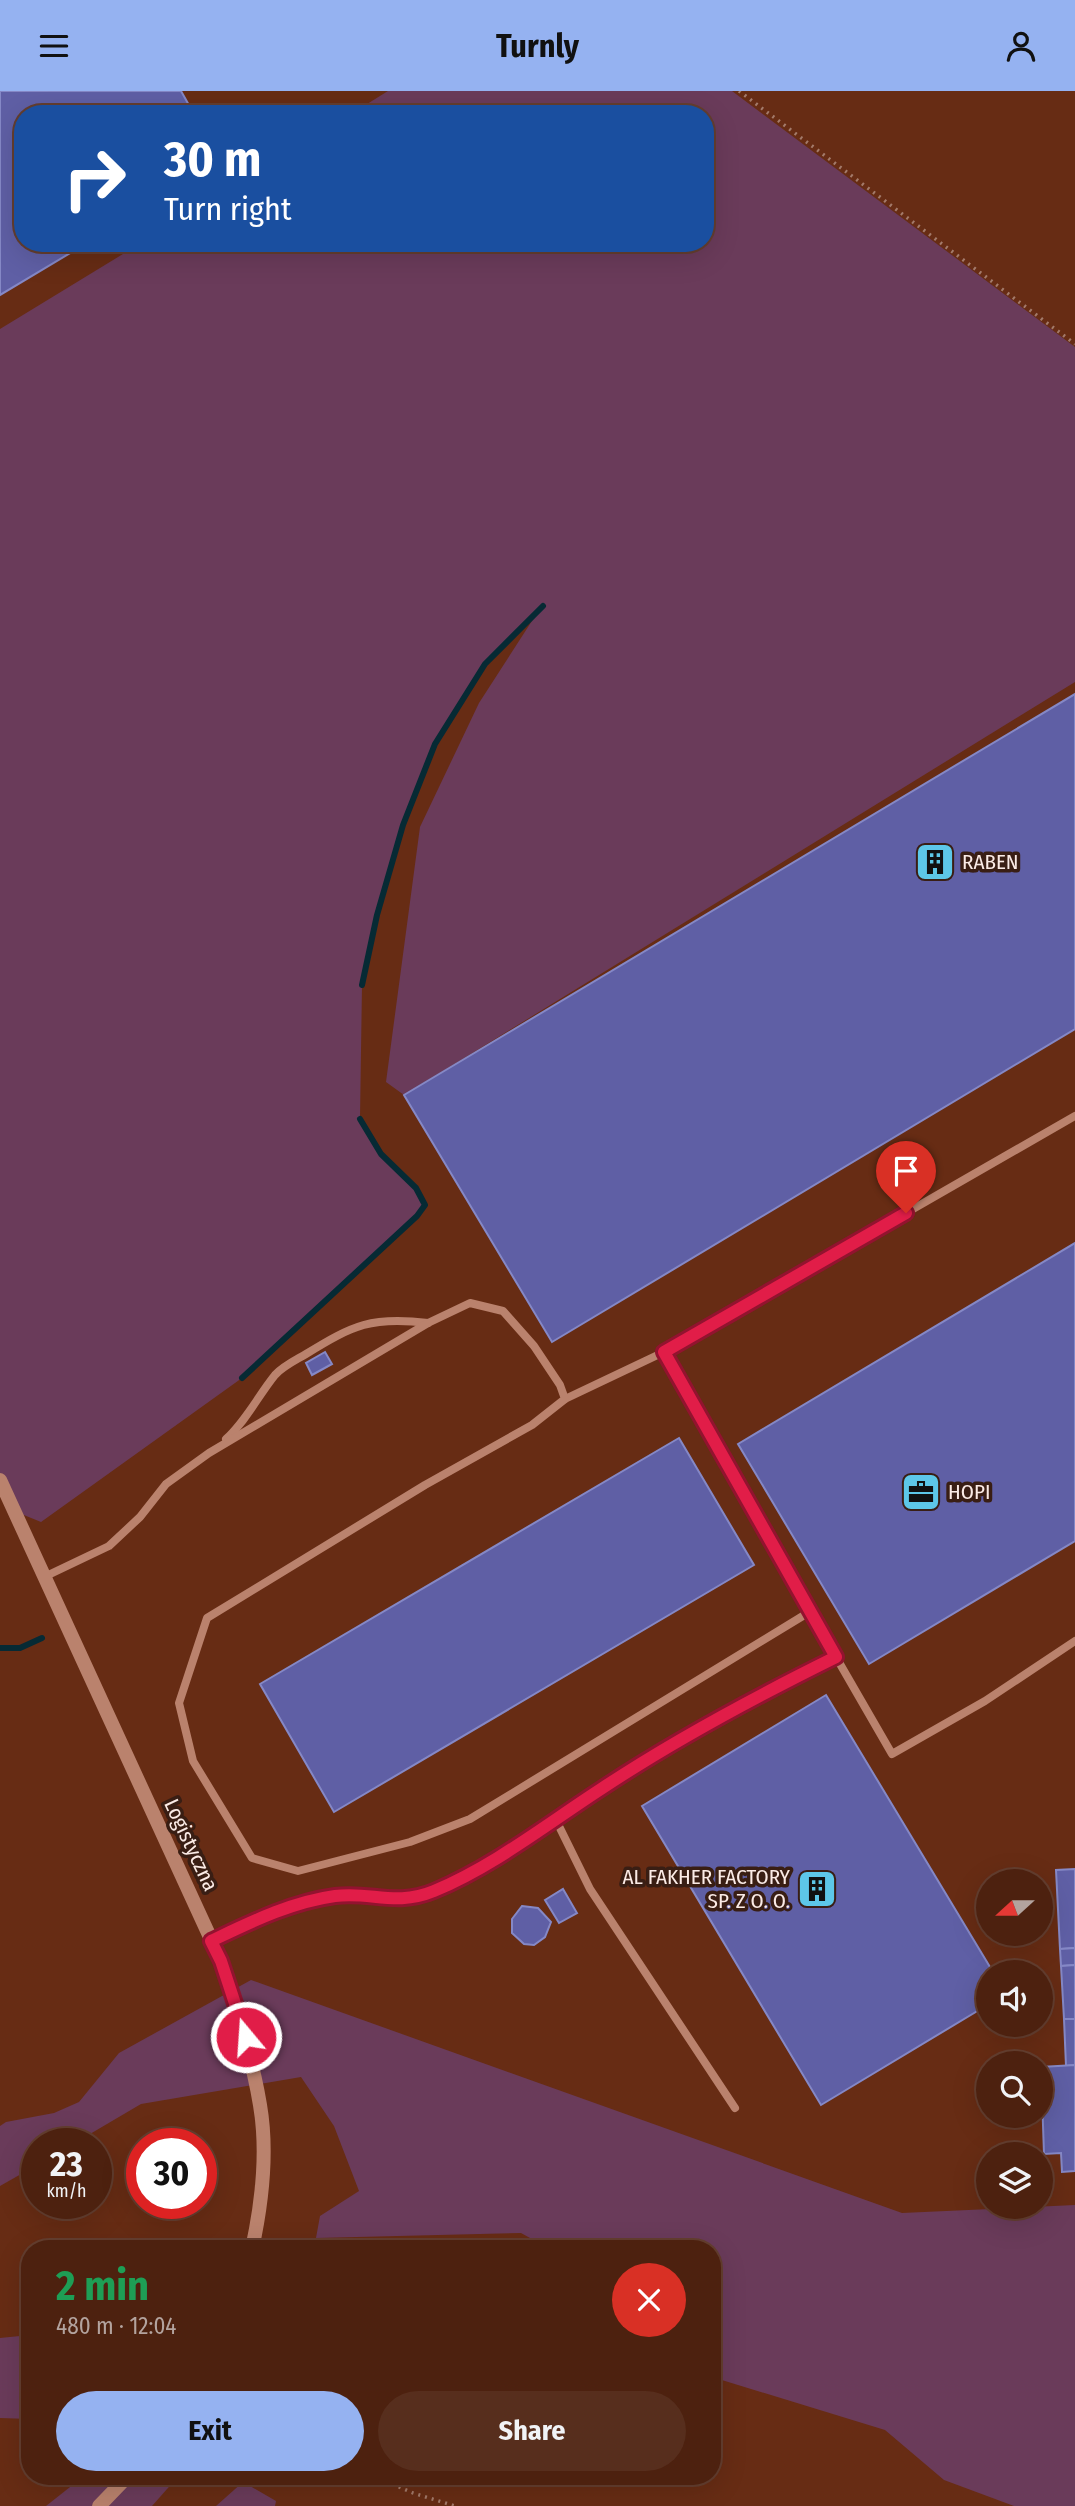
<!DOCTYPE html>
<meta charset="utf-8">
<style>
body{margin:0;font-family:"Fira Sans Condensed",sans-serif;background:#572e1d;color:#f1f3f6;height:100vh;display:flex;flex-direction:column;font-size:26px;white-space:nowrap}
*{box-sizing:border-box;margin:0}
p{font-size:23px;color:#b3a39e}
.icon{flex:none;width:38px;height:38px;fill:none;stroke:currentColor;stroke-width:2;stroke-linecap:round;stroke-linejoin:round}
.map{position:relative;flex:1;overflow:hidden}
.details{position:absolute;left:21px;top:2149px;width:700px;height:245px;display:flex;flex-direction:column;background:#4d210f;border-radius:28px;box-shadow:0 7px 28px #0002,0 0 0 2px #643e2f}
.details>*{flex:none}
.top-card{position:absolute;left:14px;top:14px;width:700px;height:147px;border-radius:28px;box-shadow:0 7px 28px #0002,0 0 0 2px #643e2f;background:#1a4fa0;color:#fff;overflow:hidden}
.needle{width:46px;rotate:249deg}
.controls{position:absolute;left:976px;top:1778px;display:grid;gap:14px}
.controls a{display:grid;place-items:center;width:77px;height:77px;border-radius:50%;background:#4d210f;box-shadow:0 7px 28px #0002,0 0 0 2px #643e2f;font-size:35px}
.speed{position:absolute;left:21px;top:2037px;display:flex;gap:14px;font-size:35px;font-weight:700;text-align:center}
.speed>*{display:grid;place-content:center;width:91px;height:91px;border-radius:50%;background:#4d210f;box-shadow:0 7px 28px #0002,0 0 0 2px #643e2f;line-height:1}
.speed small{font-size:18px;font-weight:400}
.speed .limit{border:10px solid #d22;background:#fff;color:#111}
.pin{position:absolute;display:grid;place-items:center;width:60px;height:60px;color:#fff;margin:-72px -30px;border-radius:50% 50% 50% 0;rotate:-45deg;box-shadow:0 0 7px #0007}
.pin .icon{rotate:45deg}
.me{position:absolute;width:77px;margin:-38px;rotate:342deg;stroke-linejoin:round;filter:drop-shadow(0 0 5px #0008)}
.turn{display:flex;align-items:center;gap:24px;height:147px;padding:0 35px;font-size:32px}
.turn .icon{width:91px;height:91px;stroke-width:2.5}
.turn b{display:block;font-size:49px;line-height:60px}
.round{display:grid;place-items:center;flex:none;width:74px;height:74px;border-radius:37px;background:#572e1d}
.headline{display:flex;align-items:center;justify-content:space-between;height:119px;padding:0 35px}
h1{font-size:42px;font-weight:700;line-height:52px;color:#1e9e55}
.primary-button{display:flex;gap:14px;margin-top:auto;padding:14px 35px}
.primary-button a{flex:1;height:80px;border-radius:42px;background:#95b2f1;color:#111;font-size:28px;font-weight:700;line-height:80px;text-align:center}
.primary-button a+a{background:#572e1d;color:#f1f3f6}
header{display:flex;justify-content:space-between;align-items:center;height:91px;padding:0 35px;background:#95b2f1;color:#111;font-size:32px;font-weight:700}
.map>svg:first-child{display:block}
</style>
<header><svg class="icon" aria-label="menu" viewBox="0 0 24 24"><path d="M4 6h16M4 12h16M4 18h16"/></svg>Turnly<svg class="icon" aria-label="person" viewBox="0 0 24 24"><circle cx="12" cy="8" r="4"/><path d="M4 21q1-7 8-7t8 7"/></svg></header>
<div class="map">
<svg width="1075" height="2415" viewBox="0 0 1075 2415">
<rect width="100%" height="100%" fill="#672c14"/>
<!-- green -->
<g fill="#6a3b5a">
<polygon points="388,0 732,0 1075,256 1075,591 404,1004 386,991 420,736 479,612 539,519 485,573 435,653 403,734 377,824 362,894 360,1028 381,1063 416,1097 425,1114 417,1125 242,1287 41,1431 14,1420 0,1389 0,238 141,152 705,152 705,23 351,23"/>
<polygon points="251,1889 902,2122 1075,2114 1075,2415 1014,2415 944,2389 885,2339 712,2286 712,2158 550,2158 521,2142 316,2147 320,2125 359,2100 334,2035 301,1986 141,2013 73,2053 37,2053 37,2074 0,2095 0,2035 6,2031 54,2022 79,2011 119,1962"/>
<polygon points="30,2244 30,2328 0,2327 0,2247"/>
<polygon points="84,2385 175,2385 175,2389 152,2415 46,2415"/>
<polygon points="243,2391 276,2410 275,2415 216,2415"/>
</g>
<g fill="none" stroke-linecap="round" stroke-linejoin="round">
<!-- stream -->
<g stroke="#062a34" stroke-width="6">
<polyline points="362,894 377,824 403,734 435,653 485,573 543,515"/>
<polyline points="242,1287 417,1125 425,1114 416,1097 381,1063 360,1028"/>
<polyline points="0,1557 20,1557 42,1547"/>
</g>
</g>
<!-- building -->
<g fill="#5f5fa5" stroke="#8588c6" stroke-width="2">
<polygon points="0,0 181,0 194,23 23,23 23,152 87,152 0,204"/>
<polygon points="1075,603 1075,938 552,1251 404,1004"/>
<polygon points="1075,1152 1075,1450 869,1573 738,1353"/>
<polygon points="325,1261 332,1273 312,1284 306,1272"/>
<polygon points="679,1347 754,1474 334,1721 260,1593"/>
<polygon points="826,1604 993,1881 989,1881 989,1913 821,2014 642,1715"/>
<polygon points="1075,1778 1075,1857 1060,1858 1056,1779"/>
<polygon points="563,1798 577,1822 559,1832 545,1809"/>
<polygon points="522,1815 538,1817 551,1831 545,1846 534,1854 524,1853 512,1842 512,1828"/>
<polygon points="1075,1857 1075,1874 1061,1875 1060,1858"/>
<polygon points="1075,1874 1075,1928 1064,1928 1061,1875"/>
<polygon points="1064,1928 1075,1928 1075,1974 1066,1975"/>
<polygon points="1075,1974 1075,2080 1062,2081 1061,2062 1044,2063 1041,1976"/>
</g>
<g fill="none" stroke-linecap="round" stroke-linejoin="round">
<!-- path -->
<g stroke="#a37a6a" stroke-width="3.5" stroke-dasharray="2 5" stroke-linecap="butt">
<polyline points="739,0 1075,253"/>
<polyline points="373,2385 413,2402 455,2415"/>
</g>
<!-- lane -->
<g stroke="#ba826d" stroke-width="8">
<polyline points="664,1261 1075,1025"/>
<polyline points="565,1308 664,1261 811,1520"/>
<path d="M226 1348C246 1330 258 1305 275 1284 283 1275 296 1269 306 1263 353 1234 372 1225 428 1232"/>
<polyline points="44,1486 109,1455 140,1426 166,1393 209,1362 428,1232 470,1212 503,1220 534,1255 560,1294 565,1308 532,1334 425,1394 207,1527 179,1612 193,1670 252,1767 298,1780 410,1751 470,1728 811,1520 836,1566"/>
<path d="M556 1729C646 1667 739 1614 836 1566L892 1663 985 1610 1075 1550"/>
<path d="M211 1850C251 1831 292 1809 336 1805 359 1802 383 1811 406 1809 449 1803 518 1752 556 1729L590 1798 735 2017"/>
</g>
<!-- street -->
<g stroke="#ba826d" stroke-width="14">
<path d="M0 1389 221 1870C236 1918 252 1965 260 2014 268 2061 262 2112 252 2158"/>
<polyline points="99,2415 128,2385"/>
</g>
</g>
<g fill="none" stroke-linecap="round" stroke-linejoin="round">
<!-- route casing -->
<g stroke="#92132f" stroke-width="18">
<path id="route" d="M246 1946 221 1870 211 1850C251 1831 291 1811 335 1805 371 1800 395 1816 434 1800 494 1775 547 1733 601 1698 676 1648 755 1606 836 1566L664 1261 906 1122"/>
</g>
<!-- route -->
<use href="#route" stroke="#e11d48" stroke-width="12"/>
</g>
<!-- icons -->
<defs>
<g id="building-square" transform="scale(2.0125)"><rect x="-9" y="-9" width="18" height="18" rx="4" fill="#5dc7e8" stroke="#391e14"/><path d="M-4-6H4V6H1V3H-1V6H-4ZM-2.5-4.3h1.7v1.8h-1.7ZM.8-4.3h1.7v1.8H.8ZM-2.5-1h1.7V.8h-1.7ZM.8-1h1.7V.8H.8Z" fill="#111"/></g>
<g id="office-square" transform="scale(2.0125)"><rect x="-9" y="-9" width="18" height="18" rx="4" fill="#5dc7e8" stroke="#391e14"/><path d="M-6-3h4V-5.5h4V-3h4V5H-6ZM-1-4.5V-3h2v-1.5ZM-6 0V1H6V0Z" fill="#111"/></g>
</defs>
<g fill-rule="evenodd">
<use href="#building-square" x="935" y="771"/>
<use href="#office-square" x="921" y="1401"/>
<use href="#building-square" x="817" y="1798"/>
</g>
<g text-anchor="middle" stroke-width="7" stroke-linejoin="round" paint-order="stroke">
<!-- poi labels -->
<g font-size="21" fill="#fbebe6" stroke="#391e14" text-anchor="start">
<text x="962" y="778">RABEN</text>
<text x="948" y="1408">HOPI</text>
<text x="790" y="1793" text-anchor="end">AL FAKHER FACTORY<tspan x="790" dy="24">SP. Z O. O.</tspan></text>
</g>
<!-- street labels -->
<g font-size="21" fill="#fbebe6" stroke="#391e14">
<text transform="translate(191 1754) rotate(65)" y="7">Logistyczna</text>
</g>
</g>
</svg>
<div class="controls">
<a><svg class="needle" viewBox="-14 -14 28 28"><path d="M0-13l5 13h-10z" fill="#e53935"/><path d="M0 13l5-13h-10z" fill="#b3a39e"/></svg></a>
<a><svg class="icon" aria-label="sound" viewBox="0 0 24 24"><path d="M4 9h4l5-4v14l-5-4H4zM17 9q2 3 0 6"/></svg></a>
<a><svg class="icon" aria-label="search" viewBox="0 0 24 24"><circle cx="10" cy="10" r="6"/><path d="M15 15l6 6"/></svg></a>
<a><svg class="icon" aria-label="layers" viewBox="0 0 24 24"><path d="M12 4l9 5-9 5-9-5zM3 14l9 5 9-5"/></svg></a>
</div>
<div class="speed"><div>23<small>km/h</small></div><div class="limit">30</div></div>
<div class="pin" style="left:906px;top:1122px;background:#d93025"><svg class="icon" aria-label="arrive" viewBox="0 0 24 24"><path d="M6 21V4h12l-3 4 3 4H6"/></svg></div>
<svg class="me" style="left:246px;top:1946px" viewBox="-20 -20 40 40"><circle r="17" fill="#e11d48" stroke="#fff" stroke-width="3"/><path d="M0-11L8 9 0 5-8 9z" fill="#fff"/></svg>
<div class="top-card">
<div class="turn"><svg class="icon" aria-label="right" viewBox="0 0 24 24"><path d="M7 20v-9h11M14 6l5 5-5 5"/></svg><div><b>30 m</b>Turn right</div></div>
</div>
<section class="details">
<div class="headline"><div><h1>2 min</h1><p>480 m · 12:04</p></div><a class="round" style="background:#d93025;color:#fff"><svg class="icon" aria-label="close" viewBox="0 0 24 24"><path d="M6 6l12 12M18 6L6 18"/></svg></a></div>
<div class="primary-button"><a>Exit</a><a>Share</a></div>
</section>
</div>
